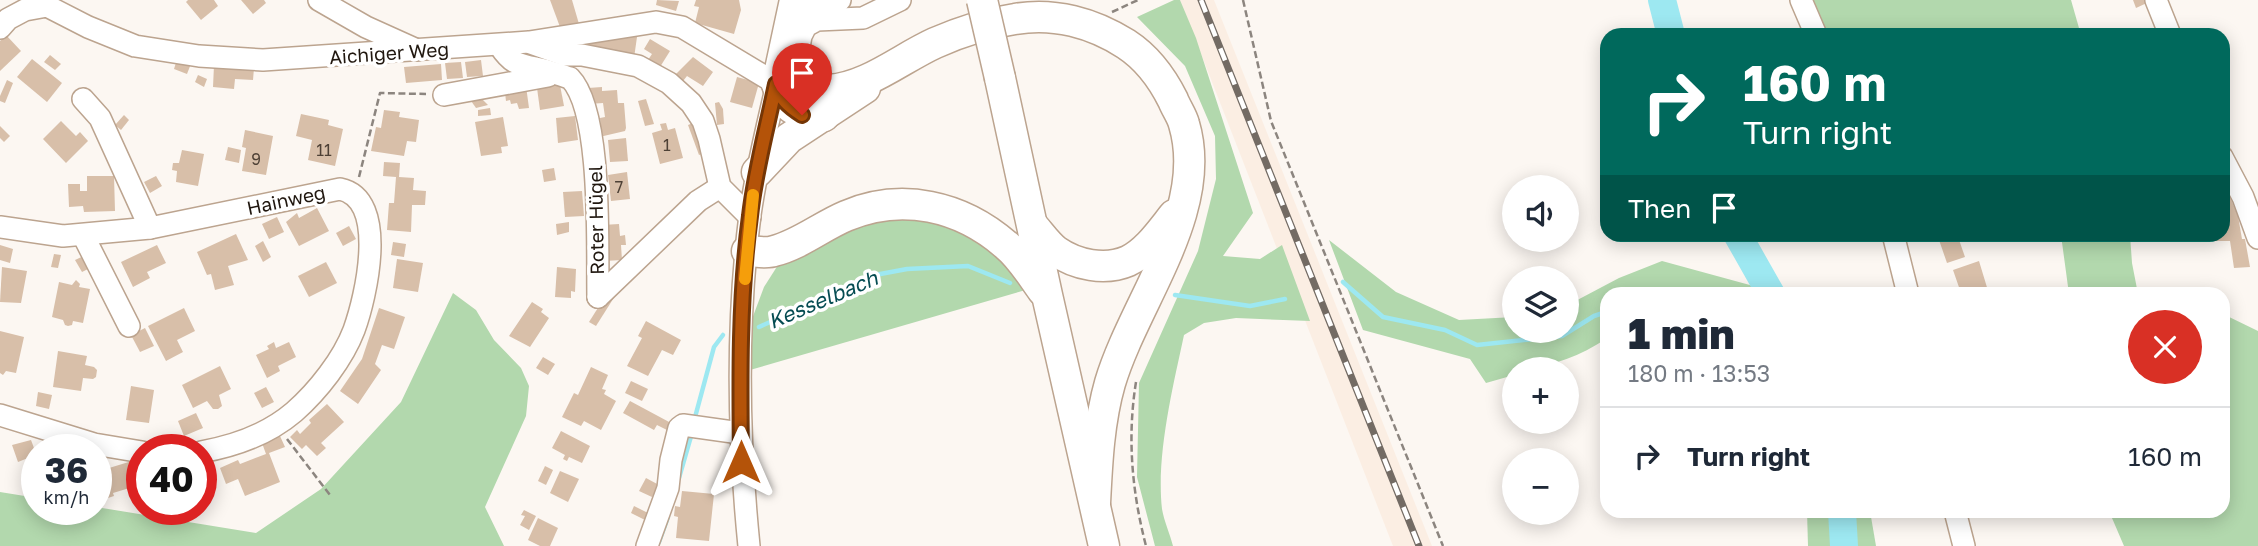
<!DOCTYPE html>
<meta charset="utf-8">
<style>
body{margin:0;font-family:"Golos Text",sans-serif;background:#f6f6f7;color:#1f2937;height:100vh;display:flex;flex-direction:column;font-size:26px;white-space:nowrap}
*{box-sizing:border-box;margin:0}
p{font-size:23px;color:#747a83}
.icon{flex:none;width:38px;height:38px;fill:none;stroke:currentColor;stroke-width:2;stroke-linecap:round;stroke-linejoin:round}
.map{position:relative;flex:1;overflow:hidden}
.side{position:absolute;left:1600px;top:287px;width:630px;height:231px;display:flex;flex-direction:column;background:#fff;border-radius:21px;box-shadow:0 4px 18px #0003}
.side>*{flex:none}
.banner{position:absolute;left:1600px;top:28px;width:630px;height:214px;border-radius:21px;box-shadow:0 4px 18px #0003;background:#00695c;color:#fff;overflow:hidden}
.controls{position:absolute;left:1502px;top:175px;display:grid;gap:14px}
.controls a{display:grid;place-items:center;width:77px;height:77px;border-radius:50%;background:#fff;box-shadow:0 4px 18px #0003;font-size:35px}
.speed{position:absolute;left:21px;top:434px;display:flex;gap:14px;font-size:35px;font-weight:700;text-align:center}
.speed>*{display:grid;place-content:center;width:91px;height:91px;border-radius:50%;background:#fff;box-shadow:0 4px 18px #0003;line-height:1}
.speed small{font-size:18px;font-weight:400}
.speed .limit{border:10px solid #d22;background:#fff;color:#111}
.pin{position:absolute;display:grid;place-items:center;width:60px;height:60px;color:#fff;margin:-72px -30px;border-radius:50% 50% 50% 0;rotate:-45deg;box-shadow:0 0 7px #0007}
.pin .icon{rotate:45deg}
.me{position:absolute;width:77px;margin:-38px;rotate:0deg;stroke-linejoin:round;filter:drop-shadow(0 0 5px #0008)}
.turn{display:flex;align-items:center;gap:24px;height:147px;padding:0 28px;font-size:32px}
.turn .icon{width:91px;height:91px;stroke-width:2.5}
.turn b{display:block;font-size:49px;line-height:60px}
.then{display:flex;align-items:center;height:66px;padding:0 28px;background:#0003;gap:14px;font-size:26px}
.round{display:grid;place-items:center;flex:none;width:74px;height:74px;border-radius:37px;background:#f6f6f7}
.head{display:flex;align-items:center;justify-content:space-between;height:119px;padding:0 28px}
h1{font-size:42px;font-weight:800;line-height:52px}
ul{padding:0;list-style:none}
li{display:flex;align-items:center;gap:21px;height:98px;padding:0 28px;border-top:2px solid #e0e1e3}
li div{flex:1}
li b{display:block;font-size:26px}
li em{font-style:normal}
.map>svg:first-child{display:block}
</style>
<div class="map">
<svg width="2258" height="546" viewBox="0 0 2258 546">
<rect width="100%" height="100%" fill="#fcf7f2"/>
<!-- built -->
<polygon fill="#fbeee3" points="1180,0 1214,0 1432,546 1393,546"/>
<!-- green -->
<g fill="#b2d8ad">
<path d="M1174 0H1180L1196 38 1253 213 1223 256 1260 259 1282 245 1310 321 1236 318 1204 323 1184 335C1173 387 1156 455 1162 509 1164 521 1170 534 1173 546H1155L1137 477 1139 383 1198 251 1216 179 1215 136 1185 66 1137 17Z"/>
<polygon points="1806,0 2071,0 2081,35 1821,35"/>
<polygon points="909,212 990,244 1029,289 750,370 752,319 764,287 778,265 838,227"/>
<polygon points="2061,235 2130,235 2132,263 2138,294 2069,294"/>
<path d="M1329 240 1396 292 1459 320 1514 317V331H1566V306L1619 278 1662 261 1783 294H1606V339C1578 357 1547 369 1514 369V375L1486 383 1470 359 1363 330Z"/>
<polygon points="453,293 476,310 494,340 521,368 529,386 526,416 485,507 504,546 0,546 0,492 37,498 37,509 96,509 96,507 256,533 321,489 401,402"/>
<polygon points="2223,314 2258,331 2258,546 2124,546 2109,511 2222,511"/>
<polygon points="1807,511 1870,511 1876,546 1808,546"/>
</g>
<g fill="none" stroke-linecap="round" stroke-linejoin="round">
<!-- stream -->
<g stroke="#9de8f1" stroke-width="4.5">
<polyline points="1343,282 1383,317 1445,330 1477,345 1562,336 1594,316 1606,312"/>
<polyline points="1175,295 1250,306 1285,299"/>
<polyline points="759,327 875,275 907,269 968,266 1010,283"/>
<polyline points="694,421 714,347 723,335"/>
<polyline points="679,478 692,433"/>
<polyline points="659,542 668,517"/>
</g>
<!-- river -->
<g stroke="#9de8f1" stroke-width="28">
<polyline points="1662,0 1671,35"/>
<polyline points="1737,234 1771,294"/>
<polyline points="1842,511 1844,546"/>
</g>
</g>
<!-- building -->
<g fill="#d8bfa9">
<polygon points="188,0 214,0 218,6 201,20 186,2"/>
<polygon points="241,0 264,0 266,3 253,14"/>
<polygon points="550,0 572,0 579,24 560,27"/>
<polygon points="657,0 679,1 676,11 656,5"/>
<polygon points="696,0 739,0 741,10 734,34 695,23 699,7 694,6"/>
<polygon points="2133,0 2147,0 2149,2 2136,8"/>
<polygon points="607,33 637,37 634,58 585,51 587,42 596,43 597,36"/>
<polygon points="6,35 21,51 0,71 0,41"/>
<polygon points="650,39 670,51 660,67 648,60 652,54 644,49"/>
<polygon points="50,55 61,64 55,70 44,62"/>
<polygon points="178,56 192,61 187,74 174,69"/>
<polygon points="693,57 713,72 703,86 687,76 683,81 676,74"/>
<polygon points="32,59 62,83 47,102 17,77"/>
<polygon points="481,60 483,76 467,77 465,62"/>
<polygon points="461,62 463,78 447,79 445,63"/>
<polygon points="441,64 442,80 406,83 404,67"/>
<polygon points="214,65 254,68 253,80 235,79 234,89 213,87"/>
<polygon points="198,75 207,79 204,87 195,82"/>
<polygon points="737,77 759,83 752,108 730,102"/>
<polygon points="7,80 13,83 5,103 0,101 0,96"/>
<polygon points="560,85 564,106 540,110 537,88"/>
<polygon points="526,86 529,108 519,109 517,103 511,104 510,100 506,101 505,93"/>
<polygon points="602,87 602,91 617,90 618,103 624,103 626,128 625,131 595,138 593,133 601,130 600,118 605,117 603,103 589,104 588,88"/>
<polygon points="477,94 488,105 476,108 469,98"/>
<polygon points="646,99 654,124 645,126 638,101"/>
<polygon points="719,102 723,109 724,124 717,125 715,103"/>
<polygon points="490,108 491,115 478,116 478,110"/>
<polygon points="384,110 400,112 399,117 419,120 416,142 407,141 404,156 371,151 376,127 381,128"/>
<polygon points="301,114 329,120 328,125 343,129 335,166 308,160 312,140 296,136"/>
<polygon points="124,115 129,120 121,130 115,125"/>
<polygon points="575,116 578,140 558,143 556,118"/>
<polygon points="503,117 508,146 501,147 502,153 481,156 475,122"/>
<polygon points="61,121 76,136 80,132 88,141 66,163 43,139"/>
<polygon points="666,123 668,130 675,128 683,158 660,164 652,133 662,130 660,124"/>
<polygon points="693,123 707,152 699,155 688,125"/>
<polygon points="0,126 10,136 4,142 0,138"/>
<polygon points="245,130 273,136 266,175 242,171 246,148 242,147"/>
<polygon points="626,138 628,161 610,162 608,140"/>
<polygon points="228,147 241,150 239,163 225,160"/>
<polygon points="182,150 204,154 198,186 176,182 177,171 172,170 173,163 179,163"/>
<polygon points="384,162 400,163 399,177 414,178 413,190 426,191 425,205 412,205 411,232 387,230 389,203 394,203 396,177 383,176"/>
<polygon points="554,168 556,180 544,182 542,170"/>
<polygon points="627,172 630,199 611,201 608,175"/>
<polygon points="87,176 114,176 115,211 84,212 83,206 69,207 68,184 80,184 80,191 87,191"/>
<polygon points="156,176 162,186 150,193 144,182"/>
<polygon points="582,191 584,216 565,217 563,192"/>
<polygon points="2230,197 2238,216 2242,239 2245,239 2250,267 2234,268 2230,241 2216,241 2214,234 2222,234 2222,199"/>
<polygon points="317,208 329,231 299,246 286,222 297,213 299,218"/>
<polygon points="277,217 284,232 269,239 262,224"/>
<polygon points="569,222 569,232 557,235 556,224"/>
<polygon points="619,224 620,236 625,235 626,245 621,245 622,260 604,261 602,225"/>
<polygon points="349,226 356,239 343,246 336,233"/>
<polygon points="236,234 248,260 228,266 234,285 215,290 211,274 207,275 197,252"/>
<polygon points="1957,234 1965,257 1947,263 1939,240"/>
<polygon points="263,241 271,257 263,262 255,246"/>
<polygon points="393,242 406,244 404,257 391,255"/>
<polygon points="0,245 13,249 10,263 0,260"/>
<polygon points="157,245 166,263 147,272 150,278 133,287 121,262"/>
<polygon points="54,254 61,255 58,268 51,267"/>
<polygon points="88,254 94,266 82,272 75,260"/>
<polygon points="397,259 423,263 418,292 393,288"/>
<polygon points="1979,261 1989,294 1972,294 1971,290 1961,293 1953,270"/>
<polygon points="326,262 337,283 309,297 298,276"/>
<polygon points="2,267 27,271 21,303 0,302"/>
<polygon points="557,267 576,269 575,292 571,291 571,298 555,297"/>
<polygon points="76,280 80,284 79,287 90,289 83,323 73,321 72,325 68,326 65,325 63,320 52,317 59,282 72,285"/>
<polygon points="608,292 615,296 596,326 589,322"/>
<polygon points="532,302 543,309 541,312 549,318 530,347 509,336"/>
<polygon points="184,308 195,331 177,340 183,352 166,361 148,326"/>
<polygon points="379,308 405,317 394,349 382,345 375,364 381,370 358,404 340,391 362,359"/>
<polygon points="646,321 681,340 673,355 662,350 648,376 627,366 642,338 638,336"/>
<polygon points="145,328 154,346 140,352 131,335"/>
<polygon points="0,331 24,337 16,373 6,371 3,375 0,373"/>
<polygon points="274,342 276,348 289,342 296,357 278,366 280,371 267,378 256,355 269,349 267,346"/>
<polygon points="58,351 87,356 85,365 94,367 97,370 96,377 93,379 83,378 81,391 53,387"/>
<polygon points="543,357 555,364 548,375 536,368"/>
<polygon points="220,366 231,389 219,395 222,406 218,409 213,409 207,401 193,408 182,385"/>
<polygon points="591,367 608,375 602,389 606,390 604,394 616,401 601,430 584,421 581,426 562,417 574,393 578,395"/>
<polygon points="631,381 648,389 642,401 625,393"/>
<polygon points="131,386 154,390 149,423 126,420"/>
<polygon points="266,387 274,402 262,408 254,393"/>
<polygon points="38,392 52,395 49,409 36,406"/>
<polygon points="630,401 671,423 667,430 657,425 654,430 623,413"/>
<polygon points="327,404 344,422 321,443 326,448 317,456 306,445 302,449 290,437 297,430 300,434 311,423 309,420"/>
<polygon points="196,413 203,428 184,436 178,421"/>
<polygon points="561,431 590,446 582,463 569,457 567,461 563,459 565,455 552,448"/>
<polygon points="280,436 285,447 269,453 280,482 245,496 238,479 226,484 220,468 238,460 240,464 266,454 262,443"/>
<polygon points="31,440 37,456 37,469 32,470 28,458 18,462 12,445"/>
<polygon points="132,461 136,474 133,476 136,486 113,493 114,496 105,499 100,482 96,483 96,472"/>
<polygon points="545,466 553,470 546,485 538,481"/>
<polygon points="560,471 579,479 568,502 550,493"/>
<polygon points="201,476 207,494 201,495"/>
<polygon points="646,478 659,485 652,497 639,491"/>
<polygon points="682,491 714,494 709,541 676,538 678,517 674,516 675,506 680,507"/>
<polygon points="634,506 648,513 645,520 631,513"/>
<polygon points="524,510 536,516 529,530 520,525 525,516 521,515"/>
<polygon points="538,518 558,528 550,546 540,546 528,540"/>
</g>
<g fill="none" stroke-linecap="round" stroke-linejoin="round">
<!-- minor casing -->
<g stroke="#bca48f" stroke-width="24">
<g id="minor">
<polyline points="319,0 366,27 417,50"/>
<polyline points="1801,0 1816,35"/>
<polyline points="2156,0 2170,35"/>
<path d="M800 14C815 5 829 9 840 0"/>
<polyline points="0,28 8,19 25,10 47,6 88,27 135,46 199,56 263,60 529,42 656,22 682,27 777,84"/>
<polyline points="531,43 565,55 582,55 638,66 669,83 691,103 703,121 709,139 720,187 750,217"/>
<path d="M499 45C511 63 516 64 536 68 548 70 559 75 570 78 603 112 597 249 598 297"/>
<polyline points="797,59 801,36 806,26 817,20 863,18 900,0"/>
<polyline points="444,95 548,76"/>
<polyline points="83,99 100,118 150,228"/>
<polyline points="2222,157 2243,197 2258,238"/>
<path d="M0 227 63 236 150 228 340 189C389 199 366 297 354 330 343 359 318 391 294 412 267 435 235 446 201 452"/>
<polyline points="1893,234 1908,294"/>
<polyline points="83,235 129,326"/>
<polyline points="598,297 698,201 720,187"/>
<polyline points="0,415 94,444 142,452"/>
<polyline points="1955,511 1964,546"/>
<polyline points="647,546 668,488 671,460 679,428 683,425 740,433"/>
<path d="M749 546C738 436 736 325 750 215 756 171 767 128 777 84"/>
</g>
</g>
<!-- highway casing -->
<g stroke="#bca48f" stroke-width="33">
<g id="highway">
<path d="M795 0 777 84C785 111 798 114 824 116"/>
<polyline points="1000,78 1047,295 1104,546"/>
<path d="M777 84C793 86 813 92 829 90 868 87 900 59 935 43 960 32 988 23 1015 19 1054 12 1093 23 1126 44 1146 57 1162 78 1173 100 1176 108 1182 116 1184 124 1210 211 1134 302 1110 383 1099 421 1097 463 1095 503"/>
<polyline points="757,172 789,138 865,88"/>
<path d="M1034 227C1041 235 1048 245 1056 251 1076 265 1105 271 1128 261 1147 252 1161 231 1174 215"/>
<path d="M747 251C755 251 766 254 774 251 799 245 822 226 846 216 902 192 961 206 1006 245 1021 257 1032 276 1043 291"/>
</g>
</g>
<!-- path -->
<g stroke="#8c857f" stroke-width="2.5" stroke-dasharray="7 3.5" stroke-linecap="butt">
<polyline points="1243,0 1271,121 1443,546"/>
<polyline points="1112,12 1138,0"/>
<polyline points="359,177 380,93 426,94"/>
<path d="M1136 382C1127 438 1132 492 1146 546"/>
<polyline points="287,439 330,495"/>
</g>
<!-- minor -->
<use href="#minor" stroke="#fff" stroke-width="21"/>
<!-- highway -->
<use href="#highway" stroke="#fff" stroke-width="30"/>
<!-- rail casing -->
<g stroke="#736b64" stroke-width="7">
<polyline id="rail" points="1201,0 1419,546"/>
</g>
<!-- rail -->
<use href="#rail" stroke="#fff" stroke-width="4.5" stroke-dasharray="13" stroke-linecap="butt"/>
<!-- highway-bridge casing -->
<g stroke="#bca48f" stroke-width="33" stroke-linecap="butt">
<polyline id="highway-bridge" points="982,0 1000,78"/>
</g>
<!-- highway-bridge -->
<use href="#highway-bridge" stroke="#fff" stroke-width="30"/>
</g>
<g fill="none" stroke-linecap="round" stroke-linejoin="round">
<!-- route casing -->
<g stroke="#753606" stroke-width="18">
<path id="route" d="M741 462C740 380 739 297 750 216 755 171 767 128 776 84 781 100 788 106 802 115"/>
</g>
<!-- route -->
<use href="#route" stroke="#b45309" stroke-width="12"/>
<!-- slow -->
<polyline stroke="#f59e0b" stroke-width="12" points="745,279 753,195"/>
</g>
<g text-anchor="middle" stroke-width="7" stroke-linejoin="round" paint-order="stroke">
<!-- number labels -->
<g font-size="16" fill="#4e4136">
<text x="667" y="151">1</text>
<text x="324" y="156">11</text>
<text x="256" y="165">9</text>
<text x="619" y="193">7</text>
</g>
<!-- street labels -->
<g font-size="19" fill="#20170f" stroke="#fff">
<text transform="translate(389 53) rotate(-4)" y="7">Aichiger Weg</text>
<text transform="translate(286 200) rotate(-12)" y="7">Hainweg</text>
<text transform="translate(596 220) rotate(-91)" y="7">Roter Hügel</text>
</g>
<!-- water labels -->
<g font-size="21" font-style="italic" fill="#054c52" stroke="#fff">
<text transform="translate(823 300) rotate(-23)" y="7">Kesselbach</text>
</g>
</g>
</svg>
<div class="controls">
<a><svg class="icon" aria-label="sound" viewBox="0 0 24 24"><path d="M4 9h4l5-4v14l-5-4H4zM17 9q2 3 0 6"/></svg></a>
<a><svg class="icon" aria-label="layers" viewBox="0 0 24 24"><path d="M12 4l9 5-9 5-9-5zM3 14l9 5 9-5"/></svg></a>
<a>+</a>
<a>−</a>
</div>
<div class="speed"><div>36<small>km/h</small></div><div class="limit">40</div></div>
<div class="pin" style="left:802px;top:115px;background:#d93025"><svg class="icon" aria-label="arrive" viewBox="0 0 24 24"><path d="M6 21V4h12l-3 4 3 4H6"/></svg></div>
<svg class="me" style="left:741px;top:462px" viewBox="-20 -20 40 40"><path d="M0-17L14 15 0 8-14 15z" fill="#b45309" stroke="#fff" stroke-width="4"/></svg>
<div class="banner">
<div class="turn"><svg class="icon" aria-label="right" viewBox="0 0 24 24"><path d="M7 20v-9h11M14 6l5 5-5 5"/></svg><div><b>160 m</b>Turn right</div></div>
<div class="then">Then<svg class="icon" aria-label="arrive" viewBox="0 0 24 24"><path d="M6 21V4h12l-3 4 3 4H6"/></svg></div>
</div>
<section class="side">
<div class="head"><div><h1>1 min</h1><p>180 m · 13:53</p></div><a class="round" style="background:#d93025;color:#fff"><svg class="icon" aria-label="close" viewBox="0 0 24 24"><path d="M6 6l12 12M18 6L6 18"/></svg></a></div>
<ul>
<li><svg class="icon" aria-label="right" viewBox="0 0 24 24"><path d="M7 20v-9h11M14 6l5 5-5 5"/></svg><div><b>Turn right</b></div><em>160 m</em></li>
</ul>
</section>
</div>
